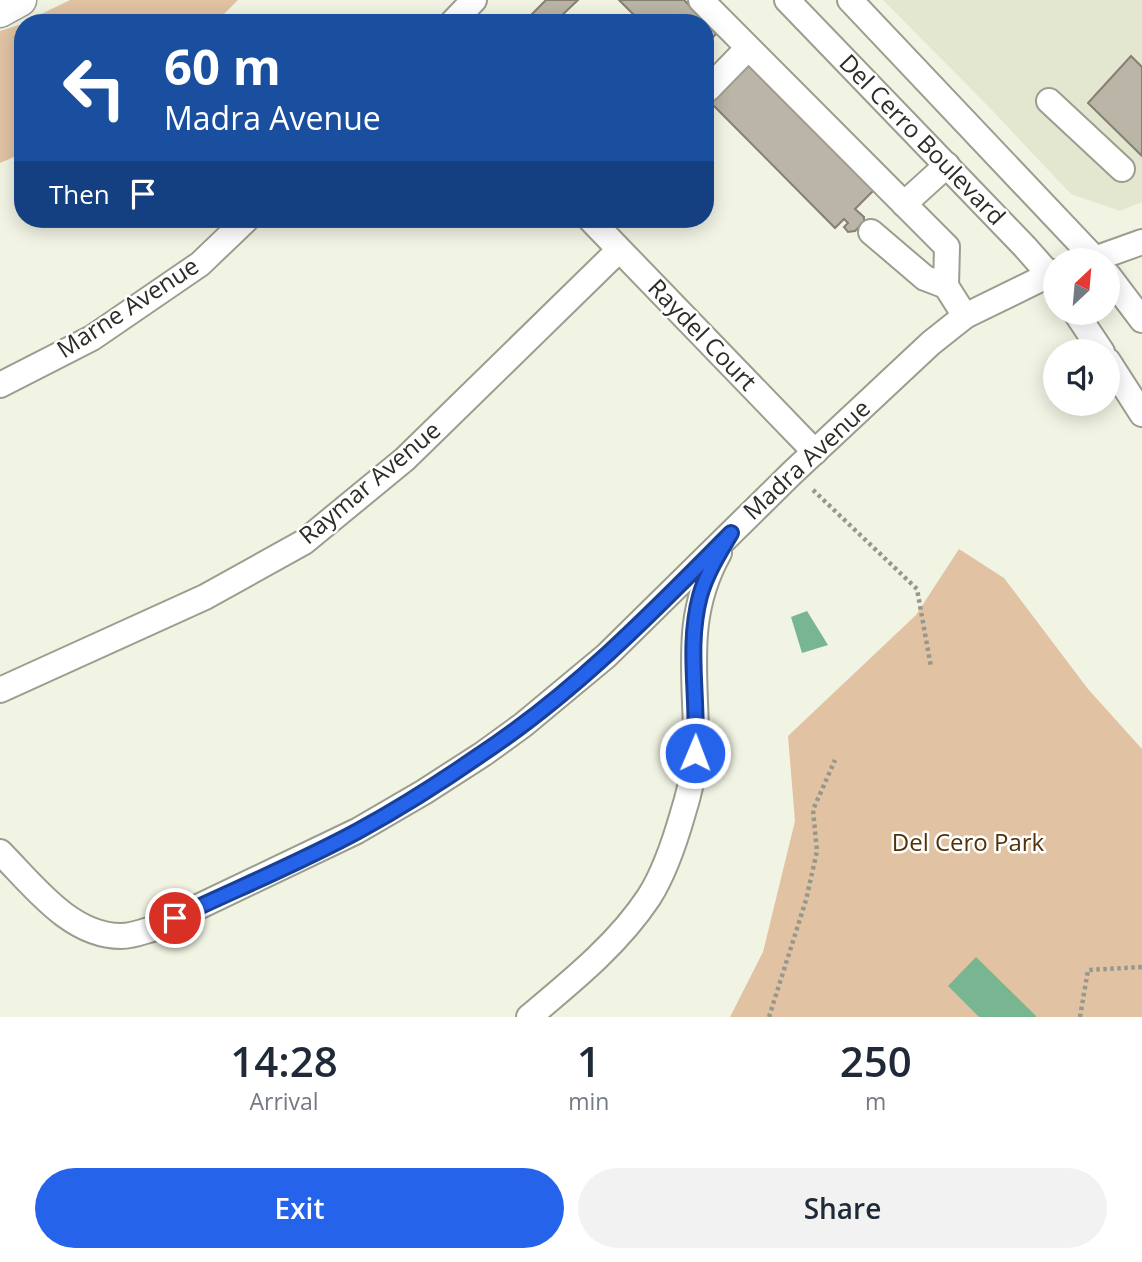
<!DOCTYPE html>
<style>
body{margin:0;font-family:"Open Sans",sans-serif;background:#f2f2f3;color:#1f2937;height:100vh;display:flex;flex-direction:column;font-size:26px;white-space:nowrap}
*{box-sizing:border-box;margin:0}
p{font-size:23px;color:#747a83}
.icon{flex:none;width:38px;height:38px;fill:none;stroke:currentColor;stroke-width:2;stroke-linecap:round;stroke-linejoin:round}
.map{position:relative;height:1017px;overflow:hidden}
.panel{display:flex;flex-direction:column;background:#fff;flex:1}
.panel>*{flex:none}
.banner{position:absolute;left:14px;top:14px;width:700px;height:214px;border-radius:28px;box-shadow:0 4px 18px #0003;background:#1a4fa0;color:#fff;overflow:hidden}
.needle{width:46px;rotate:26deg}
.controls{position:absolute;left:1043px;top:248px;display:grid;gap:14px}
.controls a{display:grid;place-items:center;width:77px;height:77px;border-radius:50%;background:#fff;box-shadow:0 4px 18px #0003;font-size:35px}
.pin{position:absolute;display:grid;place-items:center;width:60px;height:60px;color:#fff;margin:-30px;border:4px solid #fff;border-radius:50%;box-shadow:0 2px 7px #0007}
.me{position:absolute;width:77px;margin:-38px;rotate:1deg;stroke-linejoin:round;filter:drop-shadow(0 0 5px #0008)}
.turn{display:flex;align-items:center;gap:24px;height:147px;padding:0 35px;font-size:32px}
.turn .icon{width:91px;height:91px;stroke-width:2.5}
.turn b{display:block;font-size:49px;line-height:60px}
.then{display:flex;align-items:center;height:66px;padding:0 35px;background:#0003;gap:14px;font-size:26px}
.eta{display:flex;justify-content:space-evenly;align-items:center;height:119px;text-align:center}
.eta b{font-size:42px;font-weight:600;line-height:49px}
.button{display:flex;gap:14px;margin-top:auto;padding:14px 35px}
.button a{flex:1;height:80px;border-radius:42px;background:#2563eb;color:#fff;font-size:28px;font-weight:600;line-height:80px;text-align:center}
.button a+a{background:#f2f2f3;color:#1f2937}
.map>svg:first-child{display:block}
</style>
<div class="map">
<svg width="1142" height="1017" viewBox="0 0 1142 1017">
<rect width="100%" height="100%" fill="#f1f3e3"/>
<!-- built -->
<polygon fill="#e4e7cf" points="883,0 1142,0 1142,202 1120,211 1071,194 989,107"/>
<!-- green -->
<g fill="#e1c3a3">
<polygon points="70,0 238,0 215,23 23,23 23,153 0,163 0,31 19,25"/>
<polygon points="959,549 1004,578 1088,689 1142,749 1142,1017 730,1017 763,952 795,821 788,736 916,615"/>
</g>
<!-- water -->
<g fill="#77b690">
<polygon points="807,611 828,645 802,653 791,617"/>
<polygon points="976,957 1036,1016 1036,1017 979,1017 948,986"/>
</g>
<!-- building -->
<g fill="#bab5a6" stroke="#858071" stroke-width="2">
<polygon points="546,0 578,0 559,18 563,23 523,23"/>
<polygon points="619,0 684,0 717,33 705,45 705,23 642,23"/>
<polygon points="1131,56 1142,67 1142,156 1088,103"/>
<polygon points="750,62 876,188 855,209 864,217 864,222 855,231 848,232 844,227 848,223 844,219 835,228 710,102"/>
</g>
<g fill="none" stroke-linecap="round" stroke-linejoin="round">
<!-- minor casing -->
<g stroke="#9b9d8e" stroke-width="28">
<g id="minor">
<polyline points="701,0 947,247 946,286 965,316"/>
<polyline points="787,0 1025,247 1055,281"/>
<polyline points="850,0 1097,261"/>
<polyline points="452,23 474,0"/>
<polyline points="708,89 748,48"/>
<polyline points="1049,101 1122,169"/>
<polyline points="904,204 947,165"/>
<polyline points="590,219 815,452"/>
<polyline points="871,232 925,278 946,286"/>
<polyline points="1089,261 1142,242"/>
<polyline points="1108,275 1142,320"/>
<polyline points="1076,313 1102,352"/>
<polyline points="1108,361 1142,414"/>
<polyline points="0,385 92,338 200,264 247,219"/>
<polyline points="0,690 205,597 304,542 405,459 619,250"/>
<path d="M0 852C33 885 70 936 121 936 132 936 142 932 152 929L357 831 424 792 483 754 523 725 606 656 792 473 931 343 965 316 1055 272"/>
<path d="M529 1017C572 981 618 944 649 897 665 872 675 841 683 813 691 788 696 761 696 734 695 668 685 614 719 553"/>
</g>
</g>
<!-- major casing -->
<g stroke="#9b9d8e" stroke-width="35">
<polyline id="major" points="0,11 20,0"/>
</g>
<!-- path -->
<g stroke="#97988c" stroke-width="4.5" stroke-dasharray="3.5 3.5" stroke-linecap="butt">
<polyline points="813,490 917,589 931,667"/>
<polyline points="769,1017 806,900 817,851 813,810 835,760"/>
<polyline points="1080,1017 1088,970 1142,967"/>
</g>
<!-- minor -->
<use href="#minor" stroke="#fff" stroke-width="24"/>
<!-- major -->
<use href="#major" stroke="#fff" stroke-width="32"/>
</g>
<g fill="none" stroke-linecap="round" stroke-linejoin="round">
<!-- route casing -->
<g stroke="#184099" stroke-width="18">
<path id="route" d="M175 918C236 889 299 863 358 831 400 808 441 782 480 755 574 693 653 612 731 533 719 553 706 574 700 596 686 648 699 700 695 753"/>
</g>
<!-- route -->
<use href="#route" stroke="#2563eb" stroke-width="12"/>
</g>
<g text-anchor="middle" stroke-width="5" stroke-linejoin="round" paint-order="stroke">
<!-- street labels -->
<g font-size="24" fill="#2c2d26" stroke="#fff">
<text transform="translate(922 140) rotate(46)" y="8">Del Cerro Boulevard</text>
<text transform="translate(128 308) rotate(-33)" y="8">Marne Avenue</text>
<text transform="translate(702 335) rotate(46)" y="8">Raydel Court</text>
<text transform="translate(807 460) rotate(-43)" y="8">Madra Avenue</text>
<text transform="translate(370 483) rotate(-40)" y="8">Raymar Avenue</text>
</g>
<!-- park labels -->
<g font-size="24" fill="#513209" stroke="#fff">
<text x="968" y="851">Del Cero Park</text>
</g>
</g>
</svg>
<div class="controls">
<a><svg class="needle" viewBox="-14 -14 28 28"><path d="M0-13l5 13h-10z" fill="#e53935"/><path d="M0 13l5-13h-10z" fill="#747a83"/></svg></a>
<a><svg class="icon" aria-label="sound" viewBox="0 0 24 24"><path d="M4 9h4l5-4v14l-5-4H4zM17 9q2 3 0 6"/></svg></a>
</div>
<div class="pin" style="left:175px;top:918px;background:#d93025"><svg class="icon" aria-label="arrive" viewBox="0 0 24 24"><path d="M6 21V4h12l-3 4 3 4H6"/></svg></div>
<svg class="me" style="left:695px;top:753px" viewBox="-20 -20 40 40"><circle r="17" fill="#2563eb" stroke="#fff" stroke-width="3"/><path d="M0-11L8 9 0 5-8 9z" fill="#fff"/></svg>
<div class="banner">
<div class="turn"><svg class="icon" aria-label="left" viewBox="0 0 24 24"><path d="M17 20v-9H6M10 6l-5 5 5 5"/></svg><div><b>60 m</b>Madra Avenue</div></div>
<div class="then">Then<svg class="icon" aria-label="arrive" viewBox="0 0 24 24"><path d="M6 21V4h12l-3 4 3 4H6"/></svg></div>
</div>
</div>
<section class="panel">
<div class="eta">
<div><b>14:28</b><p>Arrival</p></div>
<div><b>1</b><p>min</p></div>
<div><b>250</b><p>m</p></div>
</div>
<div class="button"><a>Exit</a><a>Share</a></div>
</section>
